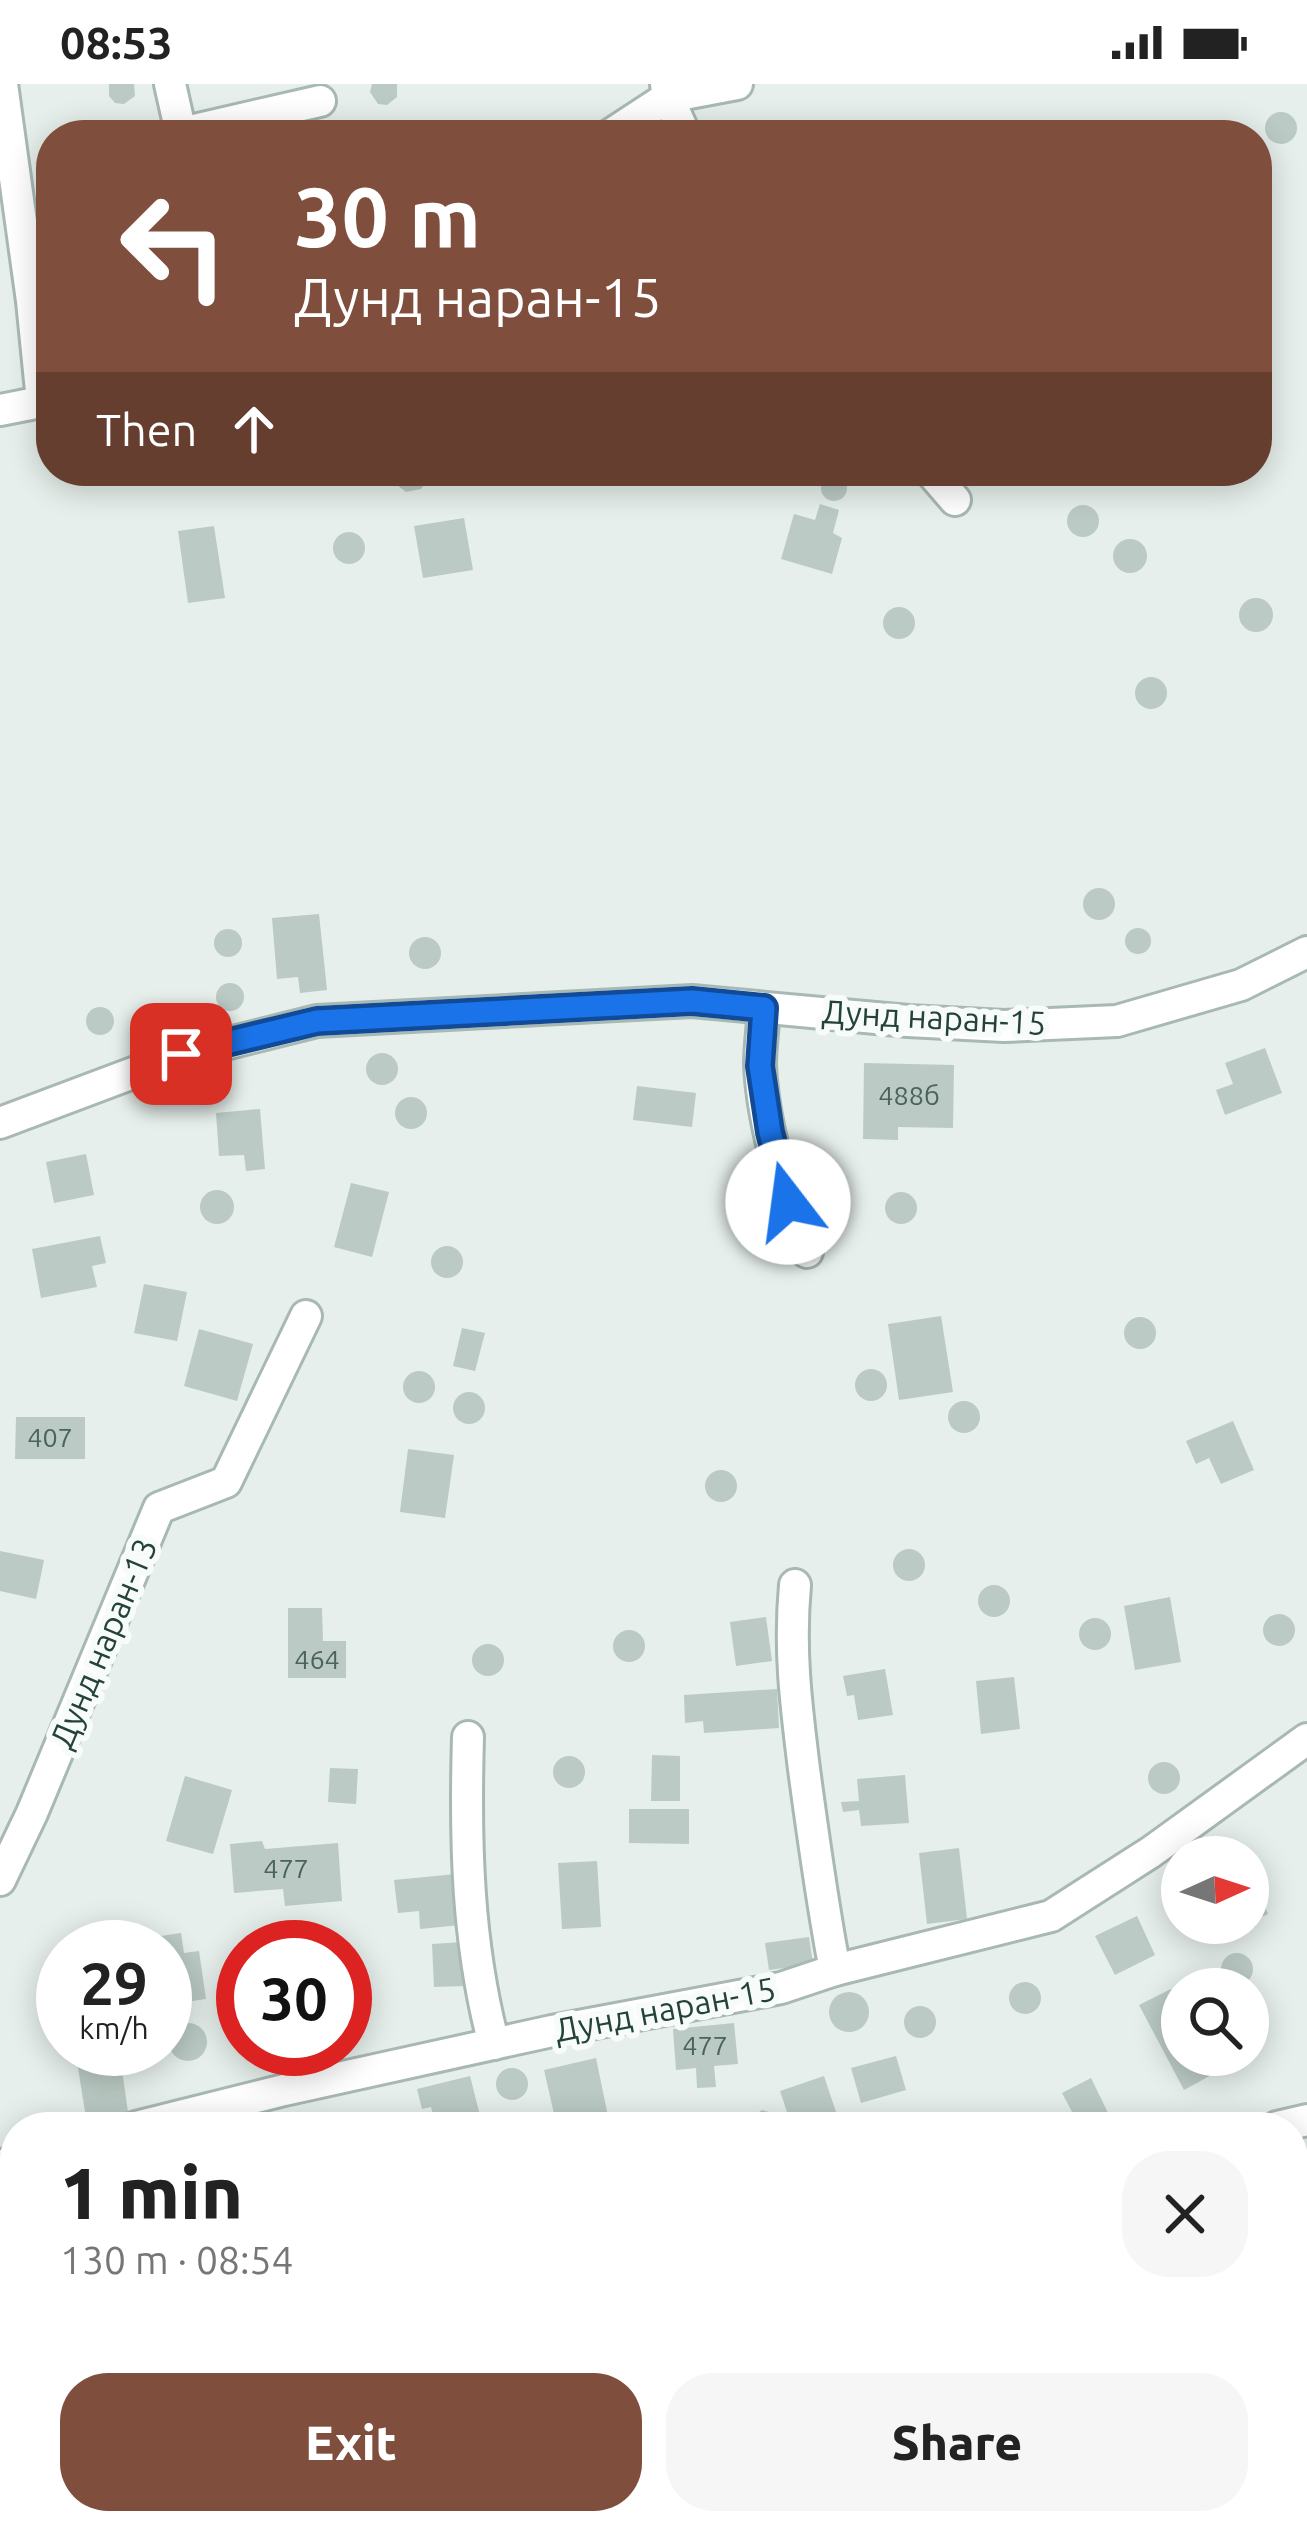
<!DOCTYPE html>
<meta charset="utf-8">
<style>
body{margin:0;font-family:Ubuntu,sans-serif;background:#f6f6f6;color:#222;height:100vh;display:flex;flex-direction:column;font-size:45px;white-space:nowrap}
*{box-sizing:border-box;margin:0}
p{font-size:39px;color:#767676}
.icon{flex:none;width:66px;height:66px;fill:none;stroke:currentColor;stroke-width:2;stroke-linecap:round;stroke-linejoin:round}
.map{position:relative;flex:1;overflow:hidden}
.drawer{position:absolute;left:0px;top:2028px;width:1308px;height:423px;display:flex;flex-direction:column;background:#fff;border-radius:48px 48px 0 0;box-shadow:0 6px 30px #0003}
.drawer>*{flex:none}
.top-card{position:absolute;left:36px;top:36px;width:1236px;height:366px;border-radius:48px;box-shadow:0 6px 30px #0003;background:#804e3d;color:#fff;overflow:hidden}
.needle{width:78px;rotate:87deg}
.tools{position:absolute;left:1161px;top:1752px;display:grid;gap:24px}
.tools a{display:grid;place-items:center;width:108px;height:108px;border-radius:50%;background:#fff;box-shadow:0 6px 30px #0003;font-size:60px}
.speed{position:absolute;left:36px;top:1836px;display:flex;gap:24px;font-size:60px;font-weight:700;text-align:center}
.speed>*{display:grid;place-content:center;width:156px;height:156px;border-radius:50%;background:#fff;box-shadow:0 6px 30px #0003;line-height:1}
.speed small{font-size:30px;font-weight:400}
.speed .limit{border:18px solid #d22;background:#fff;color:#111}
.pin{position:absolute;display:grid;place-items:center;width:102px;height:102px;color:#fff;margin:-51px;border-radius:24px;box-shadow:0 6px 18px #0006}
.me{position:absolute;width:132px;margin:-66px;rotate:345deg;stroke-linejoin:round;filter:drop-shadow(0 0 9px #0008)}
.turn{display:flex;align-items:center;gap:42px;height:252px;padding:0 60px;font-size:54px}
.turn .icon{width:156px;height:156px;stroke-width:2.5}
.turn b{display:block;font-size:84px;line-height:102px}
.then{display:flex;align-items:center;height:114px;padding:0 60px;background:#0003;gap:24px;font-size:45px}
.round{display:grid;place-items:center;flex:none;width:126px;height:126px;border-radius:48px;background:#f6f6f6}
.head{display:flex;align-items:center;justify-content:space-between;height:204px;padding:0 60px}
h1{font-size:72px;font-weight:800;line-height:90px}
.cta{display:flex;gap:24px;margin-top:auto;padding:24px 60px}
.cta a{flex:1;height:138px;border-radius:48px;background:#804e3d;color:#fff;font-size:48px;font-weight:800;line-height:138px;text-align:center}
.cta a+a{background:#f6f6f6;color:#222}
.status{display:flex;justify-content:space-between;align-items:center;height:84px;padding:0 60px;background:#fff;direction:ltr}
.status svg{height:33px;fill:currentColor}
.map>svg:first-child{display:block}
</style>
<div class="status"><b>08:53</b><svg viewBox="0 0 49 12"><path d="M0 12V9h3v3zM5 12V6h3v6zM10 12V3h3v9zM15 12V0h3v12zM26 1h20v11H26zM47 4h2v5h-2z"/></svg></div>
<div class="map">
<svg width="1307" height="2449" viewBox="0 0 1307 2449">
<rect width="100%" height="100%" fill="#e6efeb"/>
<!-- building -->
<g fill="#bbcac4">
<polygon points="109,0 134,0 135,12 124,20 115,19 109,12"/>
<polygon points="372,0 397,0 397,13 387,21 378,20 370,8"/>
<circle cx="1281" cy="44" r="16"/>
<polygon points="395,387 427,387 427,397 421,405 406,408 397,401"/>
<circle cx="834" cy="404" r="13"/>
<polygon points="820,420 839,426 833,449 842,454 832,490 781,475 794,430 815,436"/>
<circle cx="1083" cy="437" r="16"/>
<polygon points="464,434 473,486 423,494 414,442"/>
<polygon points="214,442 225,514 188,519 178,447"/>
<circle cx="349" cy="464" r="16"/>
<circle cx="1130" cy="472" r="17"/>
<circle cx="1256" cy="531" r="17"/>
<circle cx="899" cy="539" r="16"/>
<circle cx="1151" cy="609" r="16"/>
<circle cx="1099" cy="820" r="16"/>
<polygon points="319,830 327,906 300,909 298,893 277,895 272,834"/>
<circle cx="1138" cy="857" r="13"/>
<circle cx="228" cy="859" r="14"/>
<circle cx="425" cy="869" r="16"/>
<circle cx="230" cy="913" r="14"/>
<circle cx="100" cy="937" r="14"/>
<polygon points="1265,964 1282,1009 1225,1031 1216,1006 1233,1000 1225,979"/>
<circle cx="382" cy="985" r="16"/>
<polygon points="864,979 954,981 953,1044 898,1043 898,1056 863,1055"/>
<polygon points="637,1002 696,1009 692,1043 633,1036"/>
<circle cx="411" cy="1029" r="16"/>
<polygon points="260,1025 265,1085 246,1087 244,1071 219,1072 216,1029"/>
<polygon points="86,1070 94,1111 54,1119 46,1078"/>
<polygon points="351,1099 389,1108 372,1173 334,1163"/>
<circle cx="217" cy="1123" r="17"/>
<circle cx="901" cy="1124" r="16"/>
<polygon points="100,1152 106,1179 92,1182 97,1203 41,1214 32,1165"/>
<circle cx="447" cy="1178" r="16"/>
<polygon points="144,1200 187,1208 177,1257 134,1249"/>
<polygon points="941,1232 953,1308 899,1316 888,1240"/>
<circle cx="1140" cy="1249" r="16"/>
<polygon points="462,1244 485,1249 475,1287 453,1282"/>
<polygon points="199,1245 253,1260 237,1317 184,1302"/>
<circle cx="871" cy="1301" r="16"/>
<circle cx="419" cy="1303" r="16"/>
<circle cx="469" cy="1324" r="16"/>
<circle cx="964" cy="1333" r="16"/>
<polygon points="16,1333 85,1333 85,1375 15,1375"/>
<polygon points="1233,1337 1254,1386 1221,1400 1209,1374 1196,1380 1186,1357"/>
<polygon points="408,1365 454,1371 445,1434 400,1428"/>
<circle cx="721" cy="1402" r="16"/>
<circle cx="909" cy="1481" r="16"/>
<polygon points="0,1467 44,1476 36,1515 0,1507"/>
<circle cx="994" cy="1517" r="16"/>
<polygon points="1170,1513 1181,1578 1135,1586 1124,1522"/>
<polygon points="288,1524 322,1524 323,1557 346,1557 346,1594 288,1594"/>
<circle cx="1279" cy="1546" r="16"/>
<polygon points="766,1533 772,1577 736,1582 730,1538"/>
<circle cx="1095" cy="1550" r="16"/>
<circle cx="629" cy="1562" r="16"/>
<circle cx="488" cy="1576" r="16"/>
<polygon points="885,1585 893,1631 858,1636 854,1611 847,1612 843,1592"/>
<polygon points="1014,1593 1020,1645 981,1650 976,1597"/>
<polygon points="777,1605 779,1644 704,1649 703,1637 685,1639 684,1611"/>
<polygon points="652,1671 680,1672 680,1717 651,1717"/>
<circle cx="569" cy="1688" r="16"/>
<circle cx="1164" cy="1694" r="16"/>
<polygon points="330,1684 358,1685 356,1720 328,1718"/>
<polygon points="905,1691 909,1739 861,1742 859,1726 843,1728 841,1718 859,1717 857,1695"/>
<polygon points="185,1692 232,1706 213,1770 166,1757"/>
<polygon points="629,1725 689,1725 689,1760 629,1759"/>
<polygon points="262,1757 265,1765 338,1759 342,1817 285,1822 283,1805 234,1809 230,1760"/>
<polygon points="959,1764 967,1835 927,1840 919,1769"/>
<polygon points="597,1777 601,1843 562,1845 558,1779"/>
<polygon points="1248,1783 1268,1830 1237,1844 1234,1839 1248,1839"/>
<polygon points="456,1790 460,1841 420,1845 419,1827 398,1829 394,1796"/>
<polygon points="1137,1832 1155,1871 1115,1891 1095,1852"/>
<polygon points="181,1849 184,1869 199,1867 206,1915 165,1921 165,1863 156,1863 154,1853"/>
<polygon points="809,1853 813,1880 769,1886 765,1859"/>
<polygon points="463,1858 466,1902 434,1903 432,1860"/>
<circle cx="1237" cy="1885" r="16"/>
<circle cx="1025" cy="1914" r="16"/>
<polygon points="1171,1905 1182,1926 1182,1971 1205,1971 1215,1989 1184,2006 1139,1921"/>
<circle cx="849" cy="1928" r="20"/>
<circle cx="920" cy="1938" r="16"/>
<circle cx="188" cy="1958" r="19"/>
<polygon points="734,1939 738,1980 714,1982 716,2003 697,2004 696,1984 676,1986 673,1945"/>
<polygon points="75,1965 119,1965 128,2028 86,2034"/>
<polygon points="896,1972 906,2006 861,2019 851,1984"/>
<polygon points="596,1974 608,2032 557,2043 544,1986"/>
<circle cx="512" cy="2000" r="16"/>
<polygon points="470,1992 483,2043 436,2043 431,2023 422,2025 417,2005"/>
<polygon points="824,1992 841,2043 792,2043 780,2007"/>
<polygon points="1091,1994 1114,2041 1110,2043 1080,2043 1062,2009"/>
<polygon points="762,2026 776,2030 781,2043 748,2043 753,2032"/>
<polygon points="325,2029 326,2043 288,2043 288,2032"/>
<polygon points="15,2130 15,2179 0,2182 0,2133"/>
<polygon points="590,2436 624,2436 623,2449 589,2449"/>
<polygon points="633,2436 683,2436 684,2449 633,2449"/>
</g>
<g fill="none" stroke-linecap="round" stroke-linejoin="round">
<!-- street casing -->
<g stroke="#a8b8b2" stroke-width="36">
<g id="street">
<polyline points="2,0 32,217 42,317"/>
<polyline points="170,0 181,49 320,17"/>
<polyline points="666,0 668,13 685,51"/>
<polyline points="668,13 737,0"/>
<polyline points="610,51 688,0"/>
<polyline points="0,326 51,316"/>
<polyline points="930,387 955,416"/>
<path d="M764 924C763 943 760 962 760 981 763 1045 785 1109 807 1168"/>
<polyline points="0,1039 181,971 317,937 692,917 908,937 1004,942 1117,937 1241,901 1307,868"/>
<path d="M795 1501C789 1567 796 1620 804 1685 813 1752 822 1819 835 1886"/>
<path d="M468 1653C465 1757 467 1859 494 1960"/>
<polyline points="0,1796 32,1729 159,1424 226,1398 306,1232"/>
<polyline points="136,2043 284,2006 552,1947 781,1904 835,1886 1051,1832 1151,1768 1307,1655"/>
<polyline points="1277,2043 1307,2036"/>
<polyline points="0,2082 15,2077"/>
<polyline points="1293,2106 1307,2100"/>
<polyline points="0,2212 15,2211"/>
<polyline points="1293,2333 1307,2333"/>
<polyline points="369,2449 384,2436"/>
</g>
</g>
<!-- street -->
<use href="#street" stroke="#fff" stroke-width="30"/>
</g>
<g fill="none" stroke-linecap="round" stroke-linejoin="round">
<!-- route casing -->
<g stroke="#114b97" stroke-width="30">
<polyline id="route" points="181,970 317,937 692,917 764,924 760,982 770,1048 788,1118"/>
</g>
<!-- route -->
<use href="#route" stroke="#1a73e8" stroke-width="21"/>
</g>
<g text-anchor="middle" stroke-width="12" stroke-linejoin="round" paint-order="stroke">
<!-- number labels -->
<g font-size="27" fill="#4a645c">
<text x="909" y="1021">488б</text>
<text x="50" y="1363">407</text>
<text x="317" y="1585">464</text>
<text x="286" y="1794">477</text>
<text x="705" y="1971">477</text>
</g>
<!-- street labels -->
<g font-size="33" fill="#24423a" stroke="#f7fbf9">
<text transform="translate(934 933) rotate(3)" y="12">Дунд наран-15</text>
<text transform="translate(103 1559) rotate(-67)" y="12">Дунд наран-13</text>
<text transform="translate(665 1925) rotate(-11)" y="12">Дунд наран-15</text>
</g>
</g>
</svg>
<div class="tools">
<a><svg class="needle" viewBox="-14 -14 28 28"><path d="M0-13l5 13h-10z" fill="#e53935"/><path d="M0 13l5-13h-10z" fill="#767676"/></svg></a>
<a><svg class="icon" aria-label="search" viewBox="0 0 24 24"><circle cx="10" cy="10" r="6"/><path d="M15 15l6 6"/></svg></a>
</div>
<div class="speed"><div>29<small>km/h</small></div><div class="limit">30</div></div>
<div class="pin" style="left:181px;top:970px;background:#d93025"><svg class="icon" aria-label="arrive" viewBox="0 0 24 24"><path d="M6 21V4h12l-3 4 3 4H6"/></svg></div>
<svg class="me" style="left:788px;top:1118px" viewBox="-20 -20 40 40"><circle r="19" fill="#fff"/><path d="M0-13L10 11 0 6-10 11z" fill="#1a73e8"/></svg>
<div class="top-card">
<div class="turn"><svg class="icon" aria-label="left" viewBox="0 0 24 24"><path d="M17 20v-9H6M10 6l-5 5 5 5"/></svg><div><b>30 m</b>Дунд наран-15</div></div>
<div class="then">Then<svg class="icon" aria-label="ahead" viewBox="0 0 24 24"><path d="M12 20V5M6 11l6-6 6 6"/></svg></div>
</div>
<section class="drawer">
<div class="head"><div><h1>1 min</h1><p>130 m · 08:54</p></div><a class="round"><svg class="icon" aria-label="close" viewBox="0 0 24 24"><path d="M6 6l12 12M18 6L6 18"/></svg></a></div>
<div class="cta"><a>Exit</a><a>Share</a></div>
</section>
</div>
